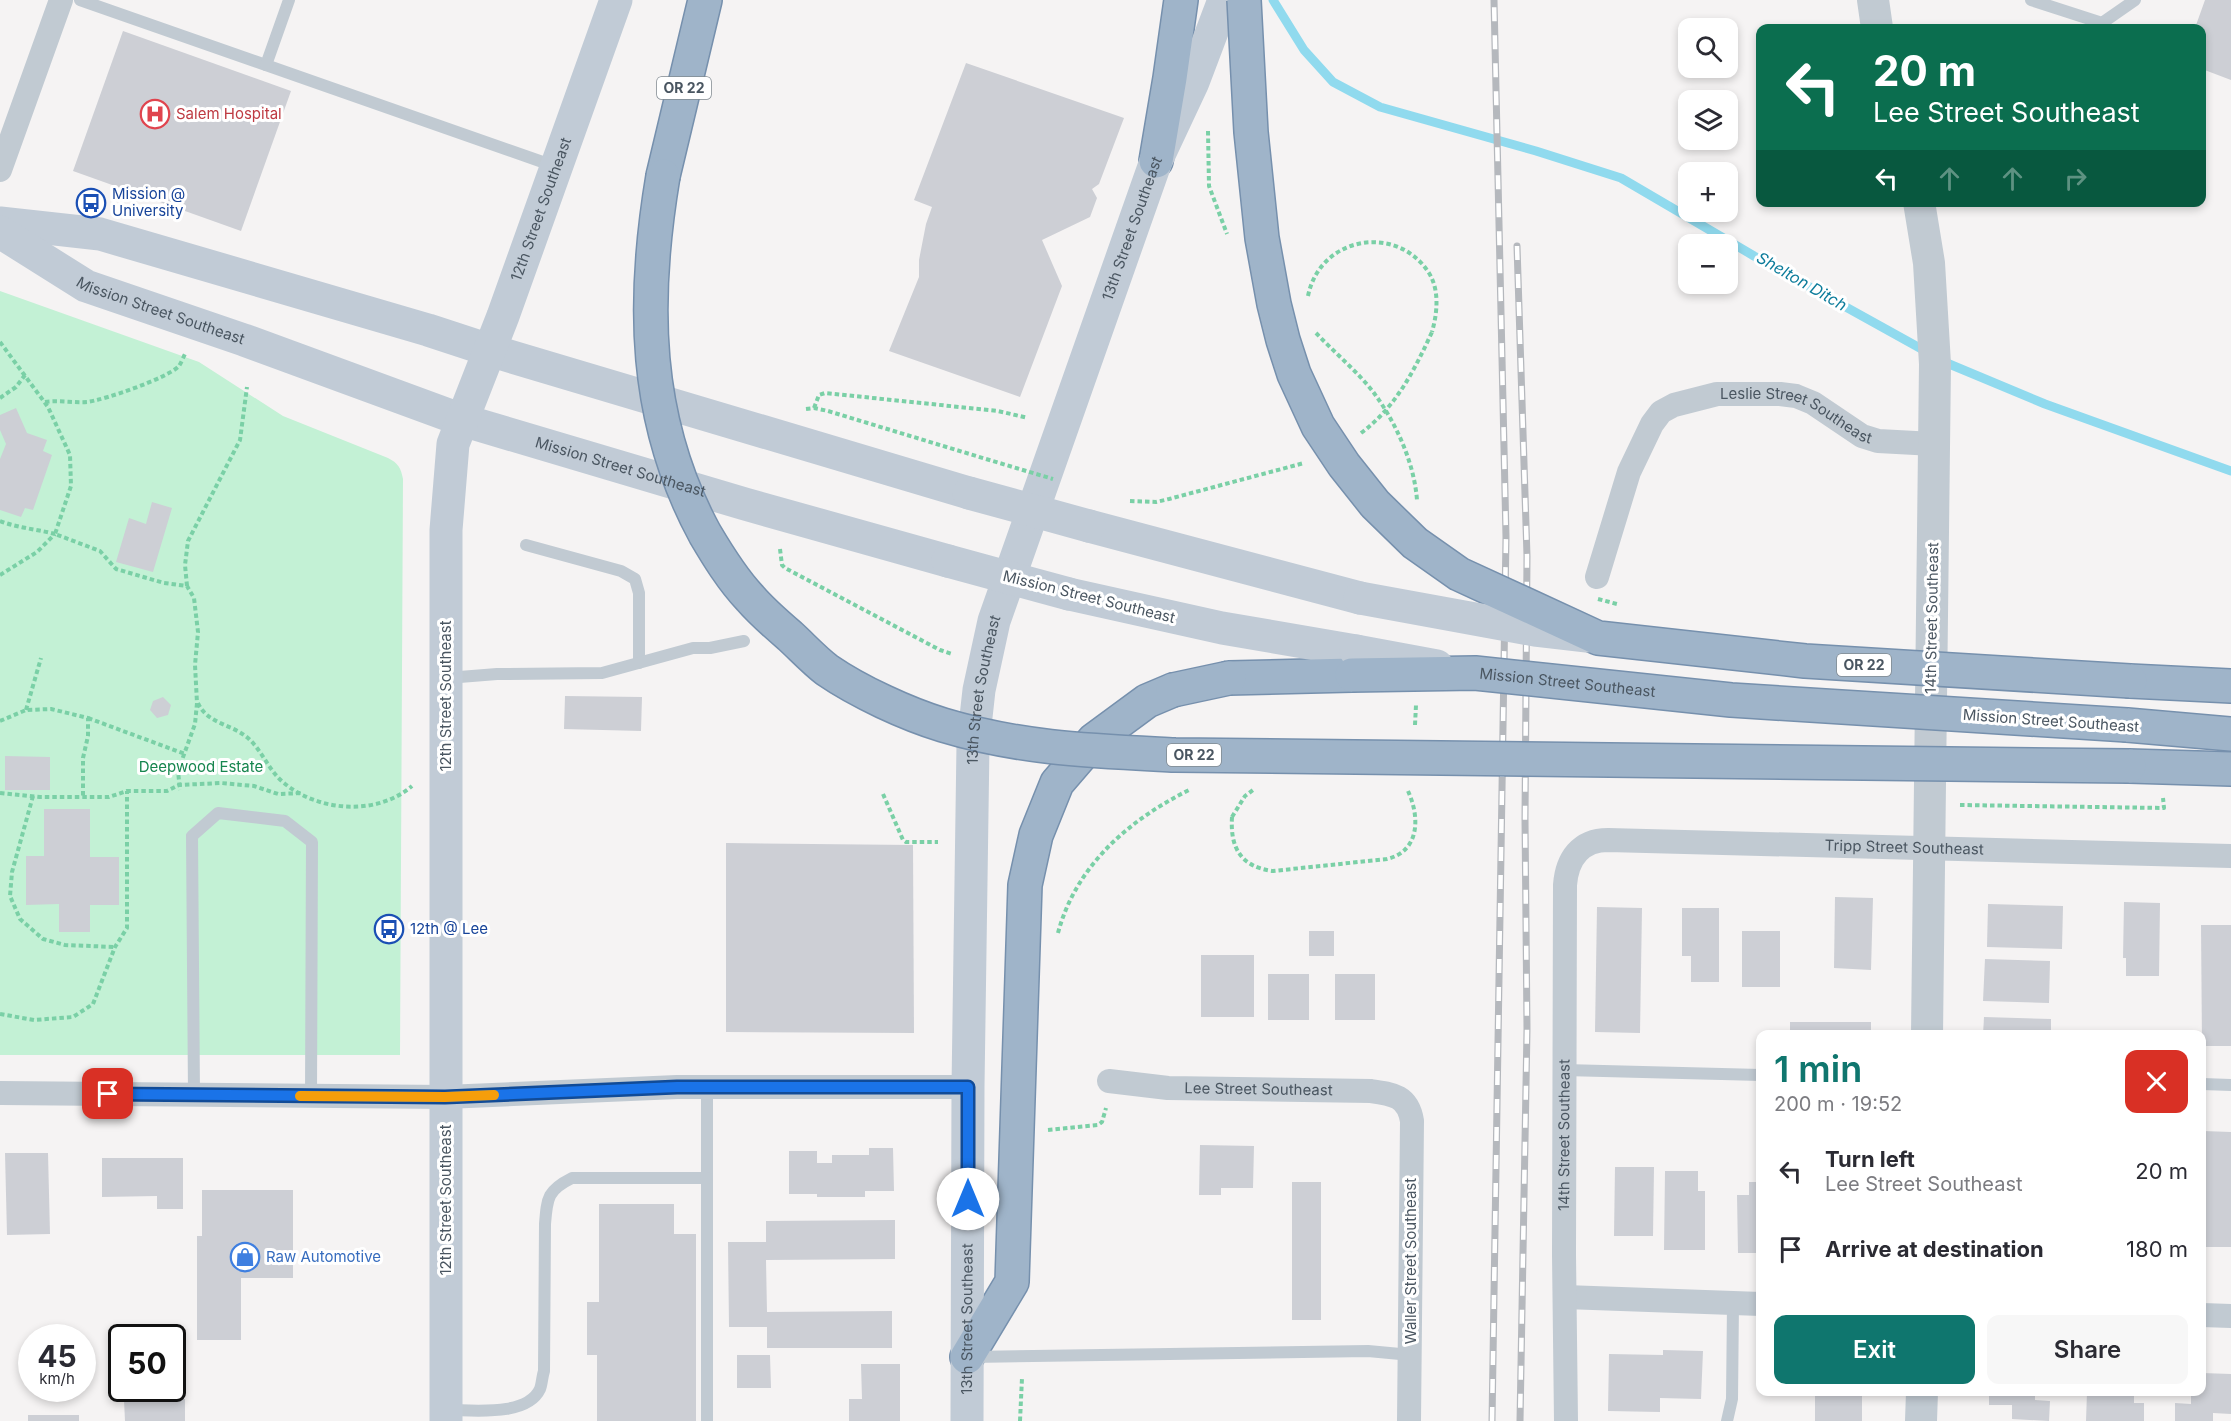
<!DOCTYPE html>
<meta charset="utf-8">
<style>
body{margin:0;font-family:Inter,sans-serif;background:#f7f7f7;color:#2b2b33;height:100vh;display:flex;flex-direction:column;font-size:22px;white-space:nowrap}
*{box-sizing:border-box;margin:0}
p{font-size:20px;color:#7c7c81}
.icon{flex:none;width:33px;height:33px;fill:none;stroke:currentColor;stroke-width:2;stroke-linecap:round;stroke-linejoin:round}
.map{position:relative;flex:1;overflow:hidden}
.panel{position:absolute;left:1756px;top:1030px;width:450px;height:366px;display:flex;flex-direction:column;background:#fff;border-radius:12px;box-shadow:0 3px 9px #0003}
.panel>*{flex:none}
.guide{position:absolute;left:1756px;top:24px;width:450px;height:183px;border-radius:12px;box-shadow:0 3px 9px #0003;background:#0b6e4f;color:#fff;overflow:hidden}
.fabs{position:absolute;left:1678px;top:18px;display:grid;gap:12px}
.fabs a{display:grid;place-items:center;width:60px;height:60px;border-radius:12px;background:#fff;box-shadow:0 3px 9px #0003;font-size:30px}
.speed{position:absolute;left:18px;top:1324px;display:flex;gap:12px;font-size:30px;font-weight:700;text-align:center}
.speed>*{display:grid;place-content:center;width:78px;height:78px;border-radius:50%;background:#fff;box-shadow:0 3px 9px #0003;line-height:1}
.speed small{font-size:15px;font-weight:400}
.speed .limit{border:3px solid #111;border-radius:9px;background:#fff;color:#111}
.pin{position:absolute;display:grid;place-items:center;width:51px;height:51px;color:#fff;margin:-26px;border-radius:12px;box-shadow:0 3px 9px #0006}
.me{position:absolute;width:66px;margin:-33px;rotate:0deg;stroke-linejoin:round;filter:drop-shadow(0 0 4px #0008)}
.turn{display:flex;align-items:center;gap:21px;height:126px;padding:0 18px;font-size:27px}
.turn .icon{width:78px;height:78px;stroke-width:2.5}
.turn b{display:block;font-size:42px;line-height:51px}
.lanes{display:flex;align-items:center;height:57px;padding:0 18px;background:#0003;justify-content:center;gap:30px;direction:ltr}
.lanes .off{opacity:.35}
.round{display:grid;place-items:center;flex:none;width:63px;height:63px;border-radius:12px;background:#f7f7f7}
.headline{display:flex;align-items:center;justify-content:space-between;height:102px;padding:0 18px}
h1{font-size:36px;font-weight:600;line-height:45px;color:#0f766e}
.button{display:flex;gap:12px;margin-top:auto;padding:12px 18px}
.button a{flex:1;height:69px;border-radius:12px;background:#0f766e;color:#fff;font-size:24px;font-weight:600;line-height:69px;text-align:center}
.button a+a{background:#f7f7f7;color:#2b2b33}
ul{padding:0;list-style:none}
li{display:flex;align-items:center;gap:18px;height:78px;padding:0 18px}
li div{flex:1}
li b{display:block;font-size:22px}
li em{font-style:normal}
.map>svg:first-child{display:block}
</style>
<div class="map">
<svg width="2231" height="1421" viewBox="0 0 2231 1421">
<rect width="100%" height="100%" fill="#f5f3f3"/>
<!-- green -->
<path fill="#c3f1d5" d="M0 291 199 362 283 416 388 458C398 463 401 468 403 479L400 1055H0Z"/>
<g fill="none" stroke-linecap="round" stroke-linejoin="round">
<!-- stream -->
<g stroke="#90daee" stroke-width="9">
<polyline points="1273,0 1304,50 1333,82 1380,107 1536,151 1621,178 1754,256 1927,352"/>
<polyline points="1942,361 2045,404 2231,471"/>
</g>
</g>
<!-- building -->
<g fill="#cdcfd5">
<polygon points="2205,0 2231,0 2231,80 2202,69 2202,28 2195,28"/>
<polygon points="123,31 291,91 241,231 73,171"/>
<polygon points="966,63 1124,118 1099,184 1092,189 1097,198 1090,217 1042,240 1062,286 1020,397 889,351 919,277 919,260 926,224 932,207 914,200"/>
<polygon points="16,408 27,433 47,440 43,451 52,455 33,510 25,508 21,517 0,510 0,459 6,444 0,430 0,415"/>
<polygon points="152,502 172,508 153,572 116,562 129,518 146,524"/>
<polygon points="565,696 642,697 641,731 564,729"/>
<polygon points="163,697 171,705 168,715 157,718 150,710 153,701"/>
<polygon points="5,756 50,757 50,790 5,790"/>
<polygon points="44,809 90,809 90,857 119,857 119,905 90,905 90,932 59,932 59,904 26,905 26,856 44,856"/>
<polygon points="726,843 913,845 914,1033 726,1032"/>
<polygon points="1835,897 1873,898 1871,970 1834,968"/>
<polygon points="2124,902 2160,903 2159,976 2126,976 2126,958 2123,958"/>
<polygon points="1988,904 2063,906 2062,949 1987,947"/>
<polygon points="1597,907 1642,908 1640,1033 1595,1032"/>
<polygon points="1682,908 1719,908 1719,982 1691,982 1691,956 1682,956"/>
<polygon points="2201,925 2231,925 2231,1046 2202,1046"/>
<rect x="1309" y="931" width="25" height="25"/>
<rect x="1742" y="931" width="38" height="56"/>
<rect x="1201" y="955" width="53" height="62"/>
<polygon points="1985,959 2050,961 2049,1003 1983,1001"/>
<rect x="1268" y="974" width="41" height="46"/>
<rect x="1335" y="974" width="40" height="46"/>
<polygon points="1984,1017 2051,1019 2051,1035 1983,1035"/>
<rect x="1790" y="1022" width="81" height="13"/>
<rect x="2087" y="1031" width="27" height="4"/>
<polygon points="2203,1131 2231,1132 2231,1247 2202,1247"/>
<polygon points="1200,1145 1254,1146 1253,1188 1221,1188 1221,1195 1199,1195"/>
<polygon points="869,1148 893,1148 894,1191 865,1191 865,1197 817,1197 817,1194 789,1194 789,1151 817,1151 817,1163 832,1163 832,1155 869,1155"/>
<polygon points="5,1153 48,1153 50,1234 7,1235"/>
<polygon points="102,1158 183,1158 183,1209 157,1209 157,1196 102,1197"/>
<polygon points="1615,1167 1654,1167 1653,1236 1614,1236"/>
<polygon points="1665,1171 1698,1171 1698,1191 1705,1191 1705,1250 1664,1250"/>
<rect x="1292" y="1182" width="29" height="138"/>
<polygon points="1749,1182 1761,1182 1761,1253 1738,1253 1737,1195 1749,1195"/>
<polygon points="202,1190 293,1190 293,1278 241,1278 241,1340 197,1340 197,1236 202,1236"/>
<polygon points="599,1204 674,1204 674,1234 696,1234 696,1421 597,1421 597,1355 587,1355 587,1302 599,1302"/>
<polygon points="895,1220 895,1259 766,1260 767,1312 892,1311 892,1348 767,1348 767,1327 729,1327 728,1242 766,1242 766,1221"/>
<polygon points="1663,1350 1703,1351 1701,1399 1660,1398 1660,1412 1608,1411 1609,1354 1663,1355"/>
<polygon points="737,1355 770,1355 771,1388 737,1388"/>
<polygon points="861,1364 900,1364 900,1421 849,1421 849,1399 862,1399"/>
<polygon points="2202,1373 2231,1374 2231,1414 2213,1413 2213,1421 2175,1421 2175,1403 2191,1404 2191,1392 2202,1392"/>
<rect x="1815" y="1392" width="47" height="29"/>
<polygon points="1989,1392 2035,1392 2035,1400 2050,1401 2049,1421 2012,1419 2012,1405 1989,1405"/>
<polygon points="2087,1392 2134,1392 2134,1403 2144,1403 2144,1421 2086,1421"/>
<polygon points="185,1399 185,1421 125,1421 124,1400"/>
<rect x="28" y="1415" width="51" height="6"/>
</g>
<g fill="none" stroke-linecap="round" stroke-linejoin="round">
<!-- trunk casing -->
<g stroke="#7690ad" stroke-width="36">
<g id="trunk">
<polyline points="1156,161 1170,78 1181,0"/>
<polyline points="663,176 705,0"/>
<polyline points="1229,678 1352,675"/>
<polyline points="2130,681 2231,686"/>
<polyline points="2127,725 2231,734"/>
<polyline points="2129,766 2231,769"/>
<polyline points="967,1357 1012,1282 1025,885 1036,835 1057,783 1094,740 1147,701 1173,690"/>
</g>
</g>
<!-- path -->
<g stroke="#7ad0a6" stroke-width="4" stroke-dasharray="4.5 3" stroke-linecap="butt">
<polyline points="1208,131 1209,186 1227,234"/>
<path d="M1316 333C1335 353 1358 372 1374 393 1396 423 1414 462 1417 500"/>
<polyline points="0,342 48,407 70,455 71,486 55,534 100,551 116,569 164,583 187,586 194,598 198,632 195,665 197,703 195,724 178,771 180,790"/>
<polyline points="0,398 16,387 25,375"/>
<path d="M45 402C59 400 73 403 87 402 104 400 168 378 179 366 181 363 183 358 185 354"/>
<polyline points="814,408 819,395 825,393 998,411 1028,418"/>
<polyline points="806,409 814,408 828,411 986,459"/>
<path d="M1361 433C1396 407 1414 371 1432 332"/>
<polyline points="1130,501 1156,502 1169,499 1304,463"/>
<path d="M0 521C18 528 36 529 55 534"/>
<polyline points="780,549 782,565 785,568 940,650 952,654"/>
<polyline points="0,575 37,552 55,534"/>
<polyline points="187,586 185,565 188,541 240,440 247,387"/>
<path d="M198 703C207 724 233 724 249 739 263 752 269 771 284 783 319 812 377 816 412 786"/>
<polyline points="26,710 41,658"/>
<polyline points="88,718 185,754"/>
<polyline points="0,721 26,710 51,709 88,718 88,736 83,758 83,797"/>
<polyline points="1415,725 1416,705"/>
<polyline points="0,793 40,797 109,797 127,791 167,791 179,785 221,783 254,786 278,794 302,793"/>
<polyline points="883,794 903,840 906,842 938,842"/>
<polyline points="33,796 12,872 10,896 20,919 43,939 65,945 115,947"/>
<polyline points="1960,805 2164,808 2163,798"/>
<path d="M1232 817C1230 848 1241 867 1273 871L1387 859C1420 851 1420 817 1408 791"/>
<path d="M1058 933C1076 865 1130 819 1191 789"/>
<polyline points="0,1014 34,1020 73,1017 93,1004 115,947 127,928 127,791"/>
<polyline points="1048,1130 1098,1125 1102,1122 1106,1108"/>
<polyline points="1020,1421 1022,1378"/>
</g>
<!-- service -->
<g stroke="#c1cad2" stroke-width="12">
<polyline points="80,0 554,166"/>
<polyline points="2031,0 2102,23 2135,0"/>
<polyline points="266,65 289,0"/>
<polyline points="526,545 621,571 635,579 639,593 639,663"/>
<polyline points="447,678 497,674 602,673 693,648 710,648 744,641"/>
<polyline points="1564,1070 1761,1075"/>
<polyline points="2202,1084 2231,1085"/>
<polyline points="707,1087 707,1421"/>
<polyline points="194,1095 192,836 218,813 285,821 312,842 311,1096"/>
<polyline points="971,1357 1368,1351 1411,1355"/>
<path d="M448 1410C473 1410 527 1417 540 1389 542 1384 542 1377 544 1371L545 1224C547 1197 548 1190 572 1178H707"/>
<polyline points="1727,1421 1732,1399 1733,1303"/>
</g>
<!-- minor -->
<g stroke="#c1cad2" stroke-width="24">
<polyline points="0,170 61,0"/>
<path id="s1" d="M1597 577 1629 472 1652 424 1661 412 1674 405 1717 394H1780L1796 396 1813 403 1862 436 1878 441 1934 444"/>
<path id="s2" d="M1109 1081 1168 1088 1371 1091C1393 1094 1408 1096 1412 1121L1409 1421"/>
<polyline points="0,1093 445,1097 677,1087 968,1087"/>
<polyline points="1565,1297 1761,1304"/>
<polyline points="2202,1315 2231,1316"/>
<path id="s3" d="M1566 1421 1564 1255 1565 885C1567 859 1580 840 1608 840L2231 856"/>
</g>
<!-- tertiary -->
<g stroke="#c1cad2" stroke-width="32">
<polyline points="1873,0 1877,28"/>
<polyline points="1919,202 1929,263 1935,364 1927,1035"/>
<polyline points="1921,1421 1922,1392"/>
</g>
<!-- secondary -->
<g stroke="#c1cbd6" stroke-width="33">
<polyline points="0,223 100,234 428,330 489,350 969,493"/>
<path id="s4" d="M0 232 86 286 244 340 462 420 745 504 948 561"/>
<polyline points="1089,526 1360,598"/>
<polyline points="1069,594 1222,628 1356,651"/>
<path id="s5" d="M446 1421V530L453 444 503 316 616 0"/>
<path id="s6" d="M967 1421 968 1087 973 744 979 690 994 621 1156 161 1193 82 1224 0"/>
</g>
<!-- trunk -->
<use href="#trunk" stroke="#9fb4c9" stroke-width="33"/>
<!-- rail casing -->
<g stroke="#b5b8bd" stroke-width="7">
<g id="rail">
<polyline points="1517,246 1527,556 1525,819 1527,1029 1520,1421"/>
<polyline points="1492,1421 1506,537 1494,0"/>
</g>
</g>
<!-- rail -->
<use href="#rail" stroke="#fff" stroke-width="4.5" stroke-dasharray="14" stroke-linecap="butt"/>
<!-- trunk-bridge casing -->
<g stroke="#7690ad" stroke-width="36" stroke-linecap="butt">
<g id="trunk-bridge">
<polyline points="1244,0 1251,132 1262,238 1274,304 1283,340 1294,374 1318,426 1344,465 1375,504 1415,543 1459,574 1598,638 1805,661 2130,681"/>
<path d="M663 176C642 301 643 420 705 534 718 556 732 579 750 598 762 612 776 624 790 636 802 647 814 660 827 670 859 692 907 714 943 725 1022 749 1094 751 1175 755L2129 766"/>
<path id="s7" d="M1352 675 1475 673 1731 700 2127 725"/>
<polyline points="1173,690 1229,678"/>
</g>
</g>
<!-- path-bridge -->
<g stroke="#7ad0a6" stroke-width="4" stroke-dasharray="4.5 3" stroke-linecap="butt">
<path d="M1308 296C1320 236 1397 223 1429 273 1440 291 1437 314 1432 332"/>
<polyline points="986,459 1053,479"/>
<polyline points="1598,599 1617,604"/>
<polyline points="1232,817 1245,796 1253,790"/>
</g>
<!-- secondary-bridge -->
<g stroke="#c1cbd6" stroke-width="33">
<polyline points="969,493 1089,526"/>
<polyline points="948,561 1069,594"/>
<polyline points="1360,598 1535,630 1587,636"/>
<polyline points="1356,651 1437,666"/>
</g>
<!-- trunk-bridge -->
<use href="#trunk-bridge" stroke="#9fb4c9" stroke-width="33"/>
</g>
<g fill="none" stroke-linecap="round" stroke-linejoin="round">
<!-- route casing -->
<g stroke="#114b97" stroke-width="15">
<polyline id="route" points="108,1094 445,1097 677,1087 968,1087 968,1199"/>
</g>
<!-- route -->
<use href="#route" stroke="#1a73e8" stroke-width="10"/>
<!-- slow -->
<polyline stroke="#f59e0b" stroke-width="10" points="300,1096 445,1097 494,1095"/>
</g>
<!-- icons -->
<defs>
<g id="hospital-ring" transform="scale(1.5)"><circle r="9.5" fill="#fff" stroke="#e0444e" stroke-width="1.5"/><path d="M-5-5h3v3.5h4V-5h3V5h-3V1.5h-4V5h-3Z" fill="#e0444e"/></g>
<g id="bus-ring" transform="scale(1.5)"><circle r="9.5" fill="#fff" stroke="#1a4fb4" stroke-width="1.5"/><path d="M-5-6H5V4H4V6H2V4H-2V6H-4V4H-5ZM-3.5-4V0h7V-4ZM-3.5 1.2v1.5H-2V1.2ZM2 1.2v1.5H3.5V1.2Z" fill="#1a4fb4"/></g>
<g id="shop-ring" transform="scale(1.5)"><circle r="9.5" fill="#fff" stroke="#3f7fe0" stroke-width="1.5"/><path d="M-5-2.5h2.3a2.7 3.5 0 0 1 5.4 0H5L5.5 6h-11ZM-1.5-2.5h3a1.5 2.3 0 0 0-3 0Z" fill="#3f7fe0"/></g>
</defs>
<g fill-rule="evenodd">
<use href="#hospital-ring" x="155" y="114"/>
<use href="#bus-ring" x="91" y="203"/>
<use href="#bus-ring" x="389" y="929"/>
<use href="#shop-ring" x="245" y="1257"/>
</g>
<g text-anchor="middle" stroke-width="6" stroke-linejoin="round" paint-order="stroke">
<!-- shield labels -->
<g fill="#fff" stroke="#808990" stroke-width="1.5">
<rect x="657" y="77" width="54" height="22" rx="4.5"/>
<rect x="1837" y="654" width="54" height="22" rx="4.5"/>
<rect x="1167" y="744" width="54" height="22" rx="4.5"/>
</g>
<g font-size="14" font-weight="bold" fill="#4a5661">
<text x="684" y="93">OR 22</text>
<text x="1864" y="670">OR 22</text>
<text x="1194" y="760">OR 22</text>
</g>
<!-- health labels -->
<g font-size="15" fill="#be3a42" stroke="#fff" text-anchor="start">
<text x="176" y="119">Salem Hospital</text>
</g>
<!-- transit labels -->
<g font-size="15" fill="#164399" stroke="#fff" text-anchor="start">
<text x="112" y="199">Mission @<tspan x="112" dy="17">University</tspan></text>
<text x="410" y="934">12th @ Lee</text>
</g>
<!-- street labels -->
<g font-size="15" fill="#4a5661" stroke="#fff">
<text dy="5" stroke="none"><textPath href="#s5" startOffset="1228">12th Street Southeast</textPath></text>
<text dy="5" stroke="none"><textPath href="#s6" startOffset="1218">13th Street Southeast</textPath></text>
<text dy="5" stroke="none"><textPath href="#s4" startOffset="180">Mission Street Southeast</textPath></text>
<text dy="5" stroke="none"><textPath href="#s1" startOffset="322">Leslie Street Southeast</textPath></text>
<text dy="5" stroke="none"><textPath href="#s4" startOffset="666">Mission Street Southeast</textPath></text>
<text transform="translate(1089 597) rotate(14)" y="5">Mission Street Southeast</text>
<text transform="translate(1932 618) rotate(-89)" y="5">14th Street Southeast</text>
<text dy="5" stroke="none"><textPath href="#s7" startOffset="216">Mission Street Southeast</textPath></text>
<text dy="5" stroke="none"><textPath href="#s6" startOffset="732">13th Street Southeast</textPath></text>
<text transform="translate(446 696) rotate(-90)" y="5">12th Street Southeast</text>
<text transform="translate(2051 721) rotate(4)" y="5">Mission Street Southeast</text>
<text dy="5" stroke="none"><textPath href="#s3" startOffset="902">Tripp Street Southeast</textPath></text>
<text dy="5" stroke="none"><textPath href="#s2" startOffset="150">Lee Street Southeast</textPath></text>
<text dy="5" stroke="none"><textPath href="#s3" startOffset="286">14th Street Southeast</textPath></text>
<text transform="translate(446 1200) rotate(-90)" y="5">12th Street Southeast</text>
<text transform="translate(1411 1261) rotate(-90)" y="5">Waller Street Southeast</text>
<text dy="5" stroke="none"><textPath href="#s6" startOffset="102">13th Street Southeast</textPath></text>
</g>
<!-- park labels -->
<g font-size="15" fill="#17864f" stroke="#fff">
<text x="201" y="772">Deepwood Estate</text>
</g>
<!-- shop labels -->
<g font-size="15" fill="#366cbe" stroke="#fff" text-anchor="start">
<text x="266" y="1262">Raw Automotive</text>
</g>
<!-- water labels -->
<g font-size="16" font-style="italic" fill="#0c7c9b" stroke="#fff">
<text transform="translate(1802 281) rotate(30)" y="6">Shelton Ditch</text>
</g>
</g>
</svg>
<div class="fabs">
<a><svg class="icon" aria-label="search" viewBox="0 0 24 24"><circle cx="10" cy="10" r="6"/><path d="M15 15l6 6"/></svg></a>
<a><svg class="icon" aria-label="layers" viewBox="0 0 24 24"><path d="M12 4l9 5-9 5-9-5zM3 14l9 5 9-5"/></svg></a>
<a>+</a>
<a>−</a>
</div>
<div class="speed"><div>45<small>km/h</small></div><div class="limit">50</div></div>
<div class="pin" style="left:108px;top:1094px;background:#d93025"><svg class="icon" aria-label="arrive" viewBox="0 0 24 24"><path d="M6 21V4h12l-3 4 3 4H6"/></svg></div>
<svg class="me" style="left:968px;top:1199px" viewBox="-20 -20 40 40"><circle r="19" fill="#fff"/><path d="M0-13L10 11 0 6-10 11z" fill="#1a73e8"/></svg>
<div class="guide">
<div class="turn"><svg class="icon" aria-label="left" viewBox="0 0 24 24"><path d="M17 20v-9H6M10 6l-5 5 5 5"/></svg><div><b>20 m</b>Lee Street Southeast</div></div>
<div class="lanes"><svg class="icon" aria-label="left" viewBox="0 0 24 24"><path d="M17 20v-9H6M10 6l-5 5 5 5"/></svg><svg class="icon off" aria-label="ahead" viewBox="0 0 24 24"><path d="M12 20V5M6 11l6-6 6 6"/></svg><svg class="icon off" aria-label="ahead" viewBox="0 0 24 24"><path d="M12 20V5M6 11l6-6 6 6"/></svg><svg class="icon off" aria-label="right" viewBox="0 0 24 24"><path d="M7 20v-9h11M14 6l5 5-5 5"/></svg></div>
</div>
<section class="panel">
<div class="headline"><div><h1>1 min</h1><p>200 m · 19:52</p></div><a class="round" style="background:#d93025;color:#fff"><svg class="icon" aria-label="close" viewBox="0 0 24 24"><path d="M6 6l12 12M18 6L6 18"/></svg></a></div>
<ul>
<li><svg class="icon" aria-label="left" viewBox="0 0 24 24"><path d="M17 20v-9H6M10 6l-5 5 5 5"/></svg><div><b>Turn left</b><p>Lee Street Southeast</p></div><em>20 m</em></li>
<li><svg class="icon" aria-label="arrive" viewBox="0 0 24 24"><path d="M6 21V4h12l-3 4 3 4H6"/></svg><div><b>Arrive at destination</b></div><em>180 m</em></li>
</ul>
<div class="button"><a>Exit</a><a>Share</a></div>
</section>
</div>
